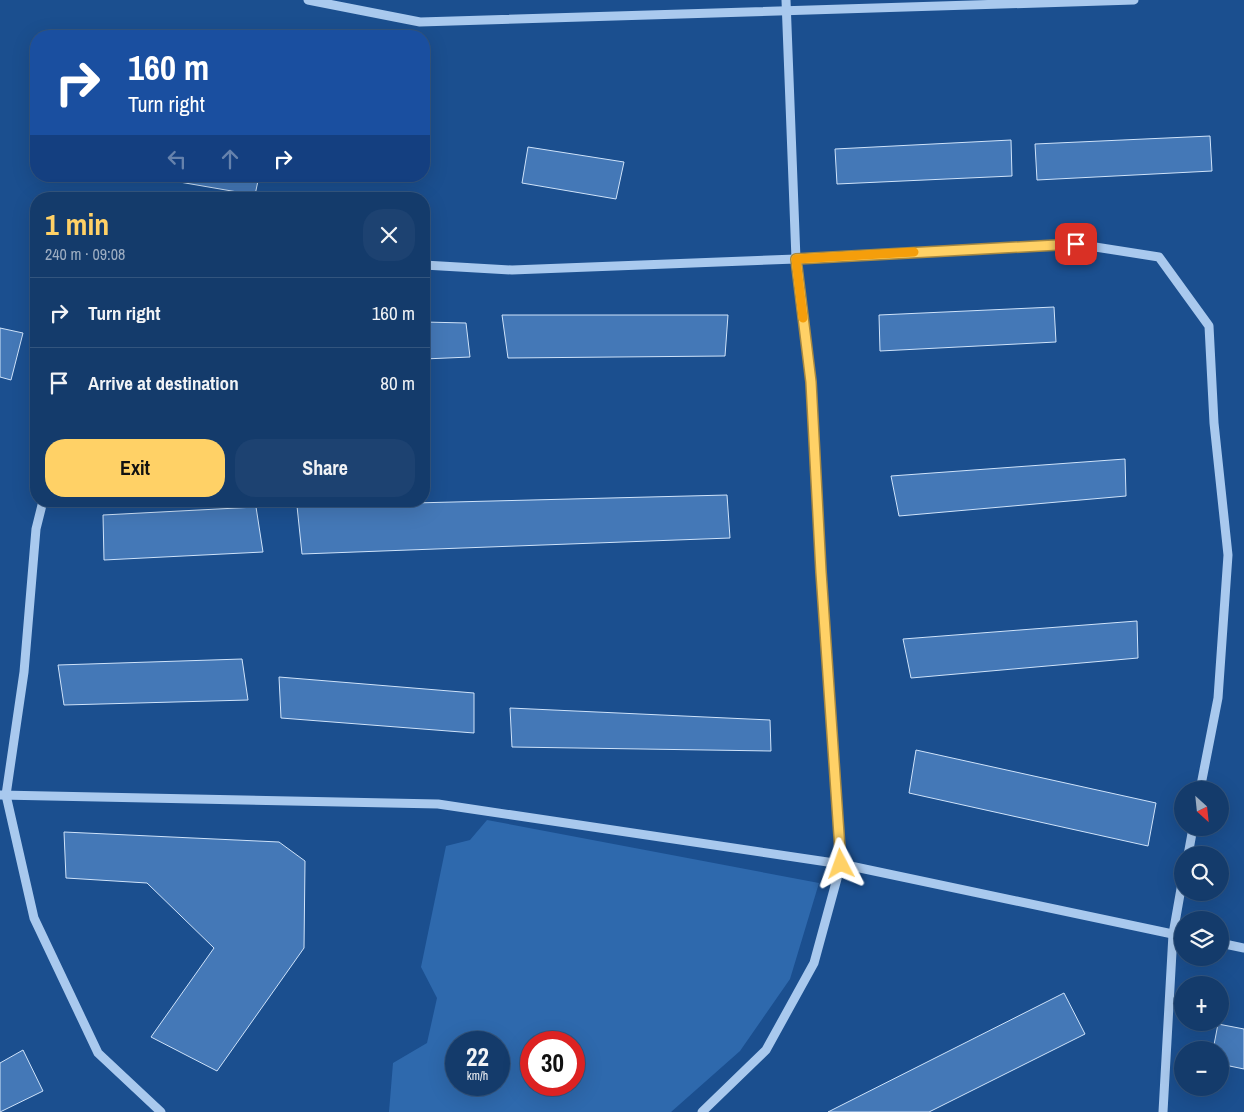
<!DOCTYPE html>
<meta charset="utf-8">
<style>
body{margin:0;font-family:"Archivo Narrow",sans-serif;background:#1d4271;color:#f1f3f6;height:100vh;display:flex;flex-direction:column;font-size:19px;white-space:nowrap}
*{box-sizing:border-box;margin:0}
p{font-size:16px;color:#9dadc1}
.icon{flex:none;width:28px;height:28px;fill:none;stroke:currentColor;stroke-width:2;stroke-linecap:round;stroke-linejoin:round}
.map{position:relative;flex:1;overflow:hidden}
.sheet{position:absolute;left:30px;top:192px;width:400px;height:315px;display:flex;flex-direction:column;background:#143b6b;border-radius:20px;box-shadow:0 5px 20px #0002,0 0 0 1px #33557e}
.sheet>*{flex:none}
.top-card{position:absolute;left:30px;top:30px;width:400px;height:152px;border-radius:20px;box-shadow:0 5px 20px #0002,0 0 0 1px #33557e;background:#1a4fa0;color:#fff;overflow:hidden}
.needle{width:32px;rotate:153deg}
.buttons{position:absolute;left:1174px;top:781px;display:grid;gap:10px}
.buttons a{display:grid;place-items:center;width:55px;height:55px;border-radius:50%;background:#143b6b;box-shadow:0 5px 20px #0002,0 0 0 1px #33557e;font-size:25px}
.speed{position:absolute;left:445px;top:1031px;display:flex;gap:10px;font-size:25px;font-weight:700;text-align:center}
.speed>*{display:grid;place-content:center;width:65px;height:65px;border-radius:50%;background:#143b6b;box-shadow:0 5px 20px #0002,0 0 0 1px #33557e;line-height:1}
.speed small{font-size:12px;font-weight:400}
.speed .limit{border:8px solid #d22;background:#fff;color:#111}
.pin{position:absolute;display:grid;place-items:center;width:42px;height:42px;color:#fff;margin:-21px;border-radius:10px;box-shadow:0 2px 8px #0006}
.me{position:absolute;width:55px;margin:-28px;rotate:356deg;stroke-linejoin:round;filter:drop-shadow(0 0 4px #0008)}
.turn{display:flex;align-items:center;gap:18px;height:105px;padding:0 15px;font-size:22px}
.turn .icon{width:65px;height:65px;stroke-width:2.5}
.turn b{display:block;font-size:35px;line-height:42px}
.lanes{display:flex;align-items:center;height:48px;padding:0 15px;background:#0003;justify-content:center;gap:25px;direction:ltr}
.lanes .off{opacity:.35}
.round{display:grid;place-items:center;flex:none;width:52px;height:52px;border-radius:20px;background:#1d4271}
.summary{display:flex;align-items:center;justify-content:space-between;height:85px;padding:0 15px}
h1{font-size:30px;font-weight:700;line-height:38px;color:#ffd166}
.button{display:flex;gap:10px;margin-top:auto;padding:10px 15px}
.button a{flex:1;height:58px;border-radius:20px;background:#ffd166;color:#111;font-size:20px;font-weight:700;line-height:58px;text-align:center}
.button a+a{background:#1d4271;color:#f1f3f6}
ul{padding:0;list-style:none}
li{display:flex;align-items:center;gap:15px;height:70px;padding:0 15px;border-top:1px solid #33557e}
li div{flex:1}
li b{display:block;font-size:19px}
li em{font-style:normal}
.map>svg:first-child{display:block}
</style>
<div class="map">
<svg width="1244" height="1112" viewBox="0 0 1244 1112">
<rect width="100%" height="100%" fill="#1b4f8f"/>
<!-- green -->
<path fill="#2e69ad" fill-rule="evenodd" d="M487 820 819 883 790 979 740 1051 671 1112H389L393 1063 427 1043 437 998 421 967 446 846 470 840ZM456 1042H499V1085H456ZM574 1042V1085H531V1042Z"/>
<!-- building -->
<g fill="#4478b7" stroke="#cfe3fa">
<polygon points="1210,136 1212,171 1037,180 1035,144"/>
<polygon points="1011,140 1012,176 837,184 835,149"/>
<polygon points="528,147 624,162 616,199 522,183"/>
<polygon points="162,176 259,176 255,195 162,179"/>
<polygon points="1054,307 1056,342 880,351 879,315"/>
<polygon points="502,315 728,315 725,356 508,358"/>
<polygon points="424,322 466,323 470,357 424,359"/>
<polygon points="0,328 23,333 11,380 0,377"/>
<polygon points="1125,459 1126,496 899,516 891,476"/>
<polygon points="727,495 730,538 302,554 297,506"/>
<polygon points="256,507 263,552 104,560 103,515"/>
<polygon points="1137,621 1138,658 911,678 903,639"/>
<polygon points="242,659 248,700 64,705 58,665"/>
<polygon points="279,677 474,693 474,733 281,718"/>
<polygon points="510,708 770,720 771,751 512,747"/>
<polygon points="916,750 1156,803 1148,846 909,793"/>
<polygon points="64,832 279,842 305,861 304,948 217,1071 151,1037 214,948 147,883 66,878"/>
<polygon points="1064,993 1085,1034 929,1112 828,1112"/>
<polygon points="1218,1024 1244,1029 1244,1069 1220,1064 1220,1050 1213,1050"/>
<polygon points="23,1050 43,1091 0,1112 0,1063"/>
</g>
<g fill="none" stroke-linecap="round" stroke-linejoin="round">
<!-- minor -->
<g stroke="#a9c9ee" stroke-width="9">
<polyline points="308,0 420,22 1134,0"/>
<polyline points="786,0 796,259 1076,244 1159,257 1209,326 1214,423 1228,555 1218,698 1200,790"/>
<polyline points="424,265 512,270 796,259 811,382 819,536 841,864 814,963 766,1050 702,1112"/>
<polyline points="43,501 36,529 24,672 6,795 34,918 98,1053 161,1112"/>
<polyline points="0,795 438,804 841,864 1182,936"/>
<polyline points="1188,855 1193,828"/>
<polyline points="1220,943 1244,948"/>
<polyline points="1163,1112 1173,934 1182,883"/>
</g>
</g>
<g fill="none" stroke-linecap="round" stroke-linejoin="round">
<!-- route casing -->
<g stroke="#a68842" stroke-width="12">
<polyline id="route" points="841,864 821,572 811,382 796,259 1076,244"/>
</g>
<!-- route -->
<use href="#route" stroke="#ffd166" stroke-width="9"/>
<!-- slow -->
<polyline stroke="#f59e0b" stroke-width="9" points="803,318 796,259 914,252"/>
</g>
</svg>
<div class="buttons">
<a><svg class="needle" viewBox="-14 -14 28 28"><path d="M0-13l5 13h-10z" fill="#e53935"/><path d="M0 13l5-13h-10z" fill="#9dadc1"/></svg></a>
<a><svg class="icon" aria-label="search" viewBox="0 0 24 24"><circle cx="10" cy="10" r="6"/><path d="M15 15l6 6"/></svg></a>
<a><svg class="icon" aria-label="layers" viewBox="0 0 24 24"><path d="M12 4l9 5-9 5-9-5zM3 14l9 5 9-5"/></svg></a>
<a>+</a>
<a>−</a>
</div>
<div class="speed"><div>22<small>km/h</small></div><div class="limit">30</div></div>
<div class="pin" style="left:1076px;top:244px;background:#d93025"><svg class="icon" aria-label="arrive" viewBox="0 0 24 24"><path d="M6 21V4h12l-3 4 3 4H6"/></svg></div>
<svg class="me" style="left:841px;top:864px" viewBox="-20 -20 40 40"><path d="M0-17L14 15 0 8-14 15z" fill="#ffd166" stroke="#fff" stroke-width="4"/></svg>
<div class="top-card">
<div class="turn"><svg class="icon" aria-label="right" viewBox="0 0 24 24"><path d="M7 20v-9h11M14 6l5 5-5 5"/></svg><div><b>160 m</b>Turn right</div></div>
<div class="lanes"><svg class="icon off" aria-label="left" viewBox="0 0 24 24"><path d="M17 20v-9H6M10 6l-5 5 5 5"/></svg><svg class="icon off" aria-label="ahead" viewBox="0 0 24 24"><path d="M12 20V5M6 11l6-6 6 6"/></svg><svg class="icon" aria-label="right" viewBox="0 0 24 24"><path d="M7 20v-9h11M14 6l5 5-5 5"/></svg></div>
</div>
<section class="sheet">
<div class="summary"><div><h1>1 min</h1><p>240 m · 09:08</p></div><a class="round"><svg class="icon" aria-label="close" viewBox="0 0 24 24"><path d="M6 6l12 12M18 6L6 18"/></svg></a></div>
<ul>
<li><svg class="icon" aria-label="right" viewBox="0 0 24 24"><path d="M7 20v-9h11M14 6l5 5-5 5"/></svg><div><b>Turn right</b></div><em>160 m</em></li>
<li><svg class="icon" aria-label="arrive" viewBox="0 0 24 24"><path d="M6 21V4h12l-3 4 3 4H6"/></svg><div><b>Arrive at destination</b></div><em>80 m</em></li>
</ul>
<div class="button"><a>Exit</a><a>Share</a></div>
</section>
</div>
